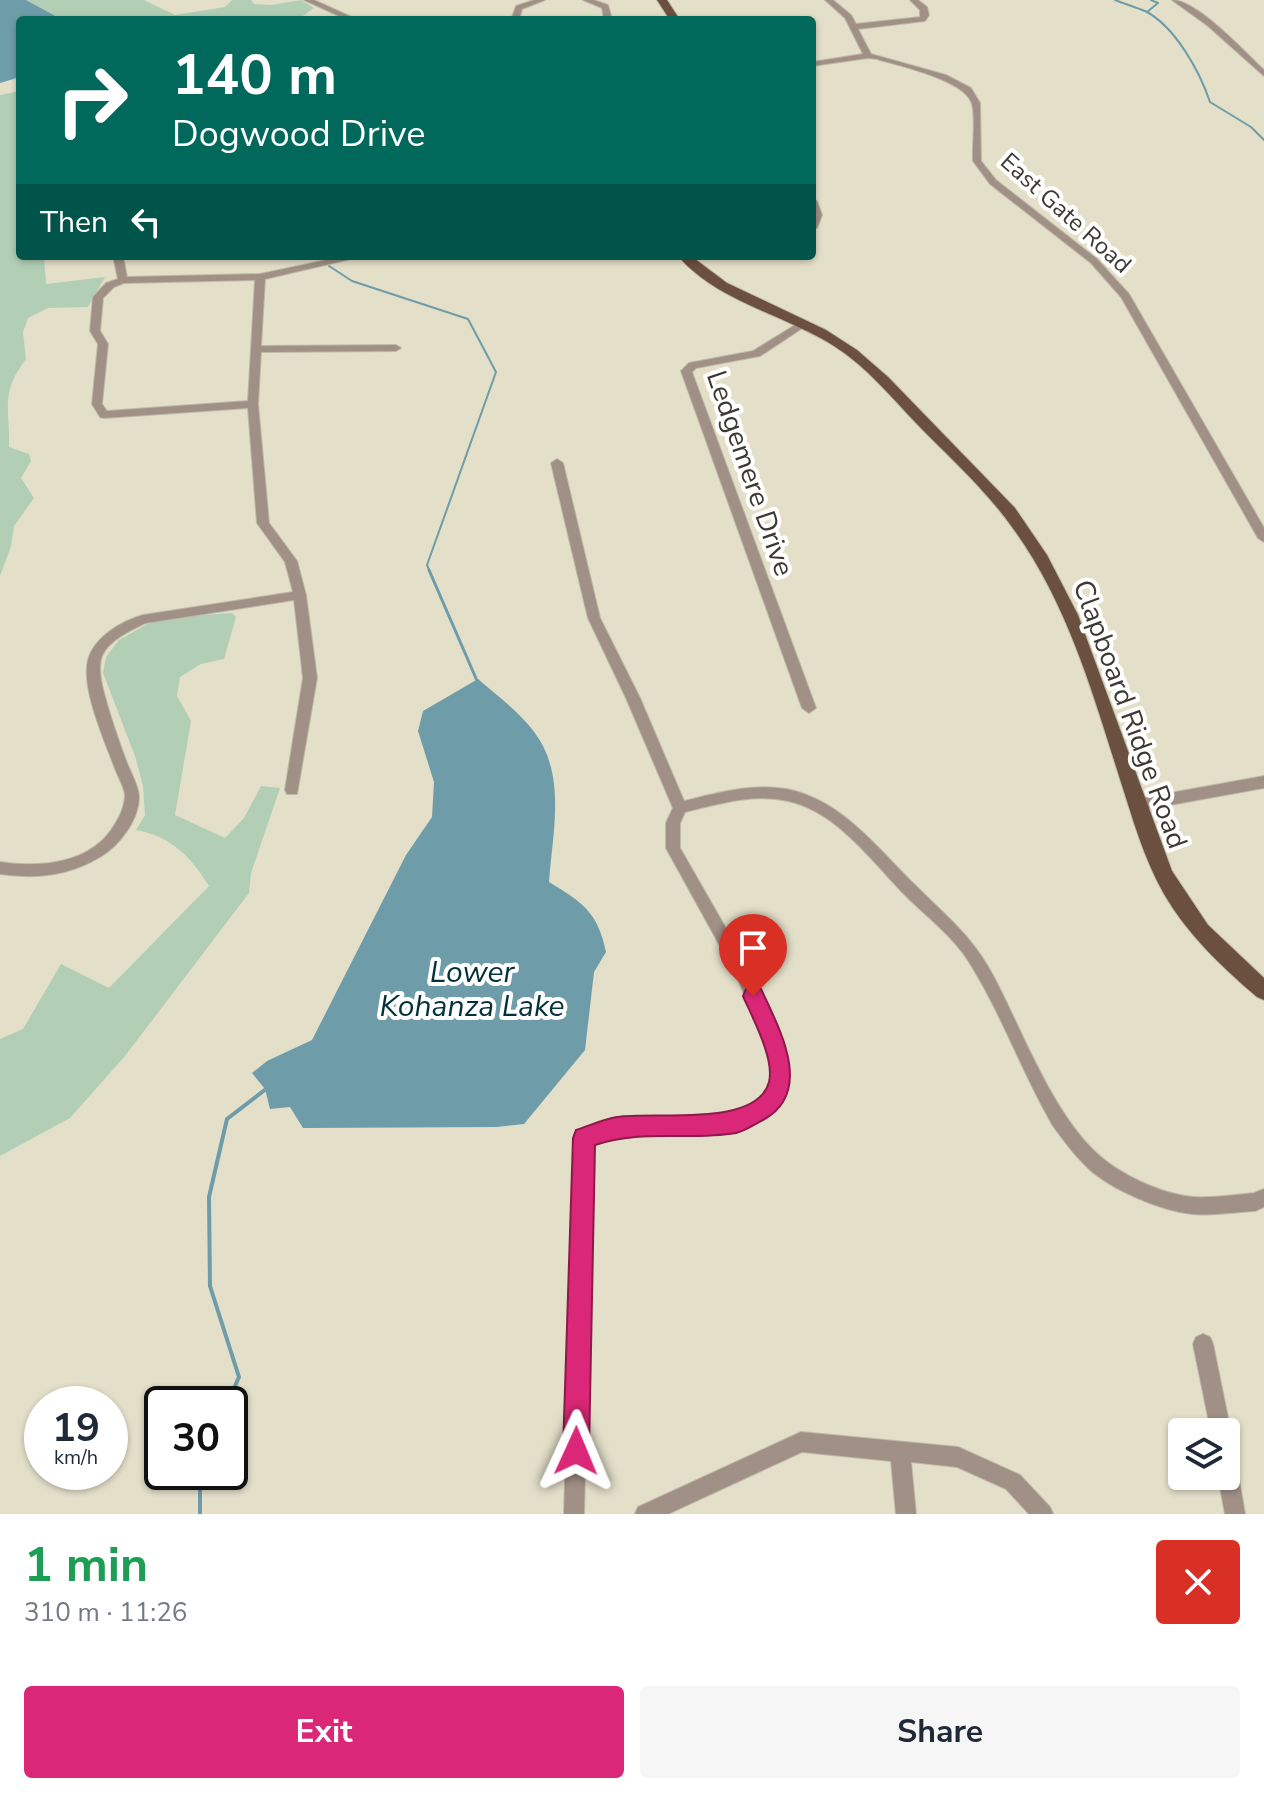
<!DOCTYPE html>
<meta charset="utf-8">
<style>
body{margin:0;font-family:"Nunito Sans",sans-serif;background:#f6f6f7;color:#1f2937;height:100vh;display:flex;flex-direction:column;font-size:30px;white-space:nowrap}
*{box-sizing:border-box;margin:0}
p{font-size:26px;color:#747a83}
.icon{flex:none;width:44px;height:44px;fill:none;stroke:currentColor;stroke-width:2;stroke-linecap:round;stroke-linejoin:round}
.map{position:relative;height:1514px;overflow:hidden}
.details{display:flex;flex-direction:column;background:#fff;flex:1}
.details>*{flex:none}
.guide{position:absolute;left:16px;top:16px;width:800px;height:244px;border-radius:8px;box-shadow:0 2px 6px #0004;background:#00695c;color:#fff;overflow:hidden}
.buttons{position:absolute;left:1168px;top:1418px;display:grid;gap:16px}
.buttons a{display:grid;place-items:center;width:72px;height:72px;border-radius:8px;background:#fff;box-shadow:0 2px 6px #0004;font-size:40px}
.speed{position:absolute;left:24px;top:1386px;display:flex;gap:16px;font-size:40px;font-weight:700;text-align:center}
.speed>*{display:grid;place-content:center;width:104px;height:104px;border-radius:50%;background:#fff;box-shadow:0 2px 6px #0004;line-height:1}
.speed small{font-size:20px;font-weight:400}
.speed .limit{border:4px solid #111;border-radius:12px;background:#fff;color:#111}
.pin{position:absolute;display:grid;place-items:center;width:68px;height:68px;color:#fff;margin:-82px -34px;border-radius:50% 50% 50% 0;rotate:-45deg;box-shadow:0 0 8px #0007}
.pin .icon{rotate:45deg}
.me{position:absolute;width:88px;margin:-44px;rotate:1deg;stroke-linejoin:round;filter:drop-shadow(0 0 6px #0008)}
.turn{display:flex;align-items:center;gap:28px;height:168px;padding:0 24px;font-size:36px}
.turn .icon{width:104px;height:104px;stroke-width:2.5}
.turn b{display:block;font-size:56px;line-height:68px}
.then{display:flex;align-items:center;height:76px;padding:0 24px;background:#0003;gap:16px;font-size:30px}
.round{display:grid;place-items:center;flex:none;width:84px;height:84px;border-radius:8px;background:#f6f6f7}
.overview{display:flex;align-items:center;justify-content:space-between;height:136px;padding:0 24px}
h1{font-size:48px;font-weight:700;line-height:60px;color:#1e9e55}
.button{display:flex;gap:16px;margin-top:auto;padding:16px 24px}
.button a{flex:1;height:92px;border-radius:8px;background:#db2777;color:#fff;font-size:32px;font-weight:700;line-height:92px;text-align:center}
.button a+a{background:#f6f6f7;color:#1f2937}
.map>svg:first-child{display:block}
</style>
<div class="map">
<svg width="1264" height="1514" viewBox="0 0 1264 1514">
<rect width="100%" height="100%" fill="#e4dfc9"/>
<!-- green -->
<g fill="#b2cfb5">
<polygon points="26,0 144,0 175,15 225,7 232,0 251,0 254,4 271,5 301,0 314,8 297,20 63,20"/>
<path d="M20 91V256H44L46 284 105 277 88 307 48 308 28 318 23 332 26 359C0 394 10 405 9 447L29 454 31 461 21 478 34 498 14 526 11 546 0 576V95Z"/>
<path d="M232 613 236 617 224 659 201 664 180 677 177 696 191 721 175 815 225 838 244 818 261 786 280 788 251 873 249 893 125 1056 70 1118 0 1156V1039L23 1029 61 964 109 988 209 886C191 857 171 836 136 830L145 815 143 786 135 756 103 673 106 657 119 640 147 624 173 617Z"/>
</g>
<!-- water -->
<g fill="#6e9da9">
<polygon points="0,0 26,0 63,20 20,20 20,77 0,83"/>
<path d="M478 679C500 698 530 720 543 746 564 787 552 838 549 882 582 902 598 912 606 952L594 972 585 1050 524 1124 497 1127 303 1128 290 1107 270 1109 265 1089 252 1073 267 1061 312 1040 406 855 432 817 434 782 418 731 423 711Z"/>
</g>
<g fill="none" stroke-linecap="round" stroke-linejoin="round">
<!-- stream-far2 -->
<g stroke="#6e9da9" stroke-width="2">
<path d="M1115 0C1125 4 1135 7 1145 11 1175 26 1200 72 1210 102L1251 127 1264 140"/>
<polyline points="1147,12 1158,3 1151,0"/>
<polyline points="329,266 352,281 468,319 496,372 427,565 430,572"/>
</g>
<!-- stream-far1 -->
<polyline stroke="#6e9da9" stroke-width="3" points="429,570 478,683"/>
<!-- stream -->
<g stroke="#6e9da9" stroke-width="4">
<polyline points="227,1404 239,1377 210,1286 209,1197 227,1119 266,1089"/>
<polyline points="200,1472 200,1514"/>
</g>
<!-- minor casing -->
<g stroke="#bfbaa8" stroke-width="2">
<g id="minor">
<polygon points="304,0 314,0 358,20 348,20"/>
<polygon points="534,0 545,0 522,9 519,20 511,20 516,6"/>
<polygon points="583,0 594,0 608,5 612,20 604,20 602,8"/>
<path d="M825 0H833L851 15 856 24 920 17V10L910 0H918L927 7 929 15 925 21 858 29 871 54 946 75 971 88 980 103 981 161 996 180 1097 259 1129 294 1264 528V542L1258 538 1121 297 1091 263 990 184 973 161C972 145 976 119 972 104 966 80 899 66 877 59L868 58 812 66V62L863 54 845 18Z"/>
<path d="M1172 0C1197 0 1245 52 1264 70V76L1208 26Z"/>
<polygon points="812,198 817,201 822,215 817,228 812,231"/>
<path d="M113 256H123L127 277 260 274 345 256H364L265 279 261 346 396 345 401 348 396 351 261 352 258 404 269 523 297 561 306 595 317 678 297 794H287L285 790 303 678 294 600 146 623C131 630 109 640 102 656 98 667 101 682 104 693 110 716 118 739 127 763 131 773 139 787 139 797 139 820 119 846 100 857 69 876 36 879 0 874V862C41 868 92 864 115 824 120 817 125 804 125 795 124 786 117 775 114 766 104 739 81 688 88 660 94 637 122 621 143 615L293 592 285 562 257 523 248 408 104 418 100 417 92 404 98 344 90 331 93 297 106 283 118 279ZM255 280 248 401 107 411 102 404 108 344 100 331 103 298 114 287 124 283Z"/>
<polygon points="800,322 804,323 804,327 760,356 696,368 692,372 816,708 809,713 802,708 681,371 689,363 753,351"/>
<path d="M557 459 563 463 600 618 640 698 684 801C717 793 752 783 786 789 841 799 877 848 915 885 948 918 974 937 996 981 1025 1037 1058 1128 1110 1164 1133 1180 1166 1195 1194 1197 1214 1198 1234 1195 1254 1193L1264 1189V1207L1255 1211C1234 1212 1213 1216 1192 1214 1162 1211 1112 1190 1089 1169 1075 1156 1064 1141 1053 1126 1022 1073 1002 1014 969 962 953 936 927 917 906 896 872 862 838 812 788 801 754 793 718 804 685 812L680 823V848L751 972 782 1043 789 1080 776 1111 737 1130 616 1135 593 1143 584 1514H564L575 1138 578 1132 616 1119 735 1114 764 1099 773 1080 766 1043 736 975 666 848V823L673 808 626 698 588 618 551 463Z"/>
<polygon points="1264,776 1264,788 1137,811 1132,809 1130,805 1132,801 1137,799"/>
<polygon points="1203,1334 1210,1337 1213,1344 1231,1432 1226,1440 1226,1432 1211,1432 1193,1344 1196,1337"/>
<polygon points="801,1432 958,1447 1020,1475 1050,1507 1053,1514 1029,1514 1006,1489 957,1467 911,1462 916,1514 896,1514 891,1461 802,1452 668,1514 635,1514 638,1507"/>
<polygon points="1226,1451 1233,1454 1236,1461 1245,1514 1225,1514 1218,1476 1226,1476"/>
</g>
</g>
<!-- major casing -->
<g stroke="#bfbaa8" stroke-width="2">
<g id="major">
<polygon points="657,0 667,0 680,20 670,20"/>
<path d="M678 256H691L727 283 826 330 857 350 888 377 1015 508 1047 555 1078 615 1172 871 1208 925 1264 978V1000L1257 997C1222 967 1188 935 1164 894 1143 857 1132 816 1119 776 1092 690 1066 600 1012 527 985 489 950 458 918 425 891 397 867 367 834 346 783 314 718 302 678 256Z"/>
</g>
</g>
<!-- minor -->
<use href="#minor" fill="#a09086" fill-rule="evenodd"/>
<!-- major -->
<use href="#major" fill="#6b4f3f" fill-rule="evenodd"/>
</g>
<!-- route -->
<path fill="#db2777" stroke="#8e194d" stroke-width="2" d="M753 986 761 989C779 1028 815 1092 763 1120 755 1124 745 1131 736 1133 689 1141 641 1129 595 1145L589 1451 585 1461 576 1464 566 1461 563 1451 573 1138 576 1130C589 1126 603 1119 617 1117 654 1111 757 1128 769 1082 775 1059 752 1017 743 996L746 989Z"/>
<g text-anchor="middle" stroke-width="8" stroke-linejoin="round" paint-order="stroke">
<!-- far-street labels -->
<g font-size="24" fill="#3b3931" stroke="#fff">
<text transform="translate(1066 213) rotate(42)" y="8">East Gate Road</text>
</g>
<!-- street labels -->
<g font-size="28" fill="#3b3931" stroke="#fff">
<text transform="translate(751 473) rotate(71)" y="10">Ledgemere Drive</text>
<text transform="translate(1131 714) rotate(70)" y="10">Clapboard Ridge Road</text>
</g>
<!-- water labels -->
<g font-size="30" font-style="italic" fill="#03313b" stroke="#fff">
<text x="472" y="982">Lower<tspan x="472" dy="34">Kohanza Lake</tspan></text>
</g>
</g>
</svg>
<div class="buttons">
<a><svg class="icon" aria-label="layers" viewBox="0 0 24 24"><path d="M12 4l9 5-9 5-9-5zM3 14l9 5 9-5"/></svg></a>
</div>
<div class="speed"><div>19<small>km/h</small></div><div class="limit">30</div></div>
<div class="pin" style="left:753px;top:996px;background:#d93025"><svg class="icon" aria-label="arrive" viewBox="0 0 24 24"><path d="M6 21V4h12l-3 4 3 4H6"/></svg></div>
<svg class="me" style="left:576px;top:1451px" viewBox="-20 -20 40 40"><path d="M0-17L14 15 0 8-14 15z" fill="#db2777" stroke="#fff" stroke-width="4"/></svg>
<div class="guide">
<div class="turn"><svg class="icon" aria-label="right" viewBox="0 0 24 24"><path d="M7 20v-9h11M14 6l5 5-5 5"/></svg><div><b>140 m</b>Dogwood Drive</div></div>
<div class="then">Then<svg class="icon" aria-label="left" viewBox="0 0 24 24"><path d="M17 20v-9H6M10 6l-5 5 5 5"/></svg></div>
</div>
</div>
<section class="details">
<div class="overview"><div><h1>1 min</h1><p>310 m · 11:26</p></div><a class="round" style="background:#d93025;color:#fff"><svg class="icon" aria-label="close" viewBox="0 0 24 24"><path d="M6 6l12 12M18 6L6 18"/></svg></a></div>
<div class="button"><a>Exit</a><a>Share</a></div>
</section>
